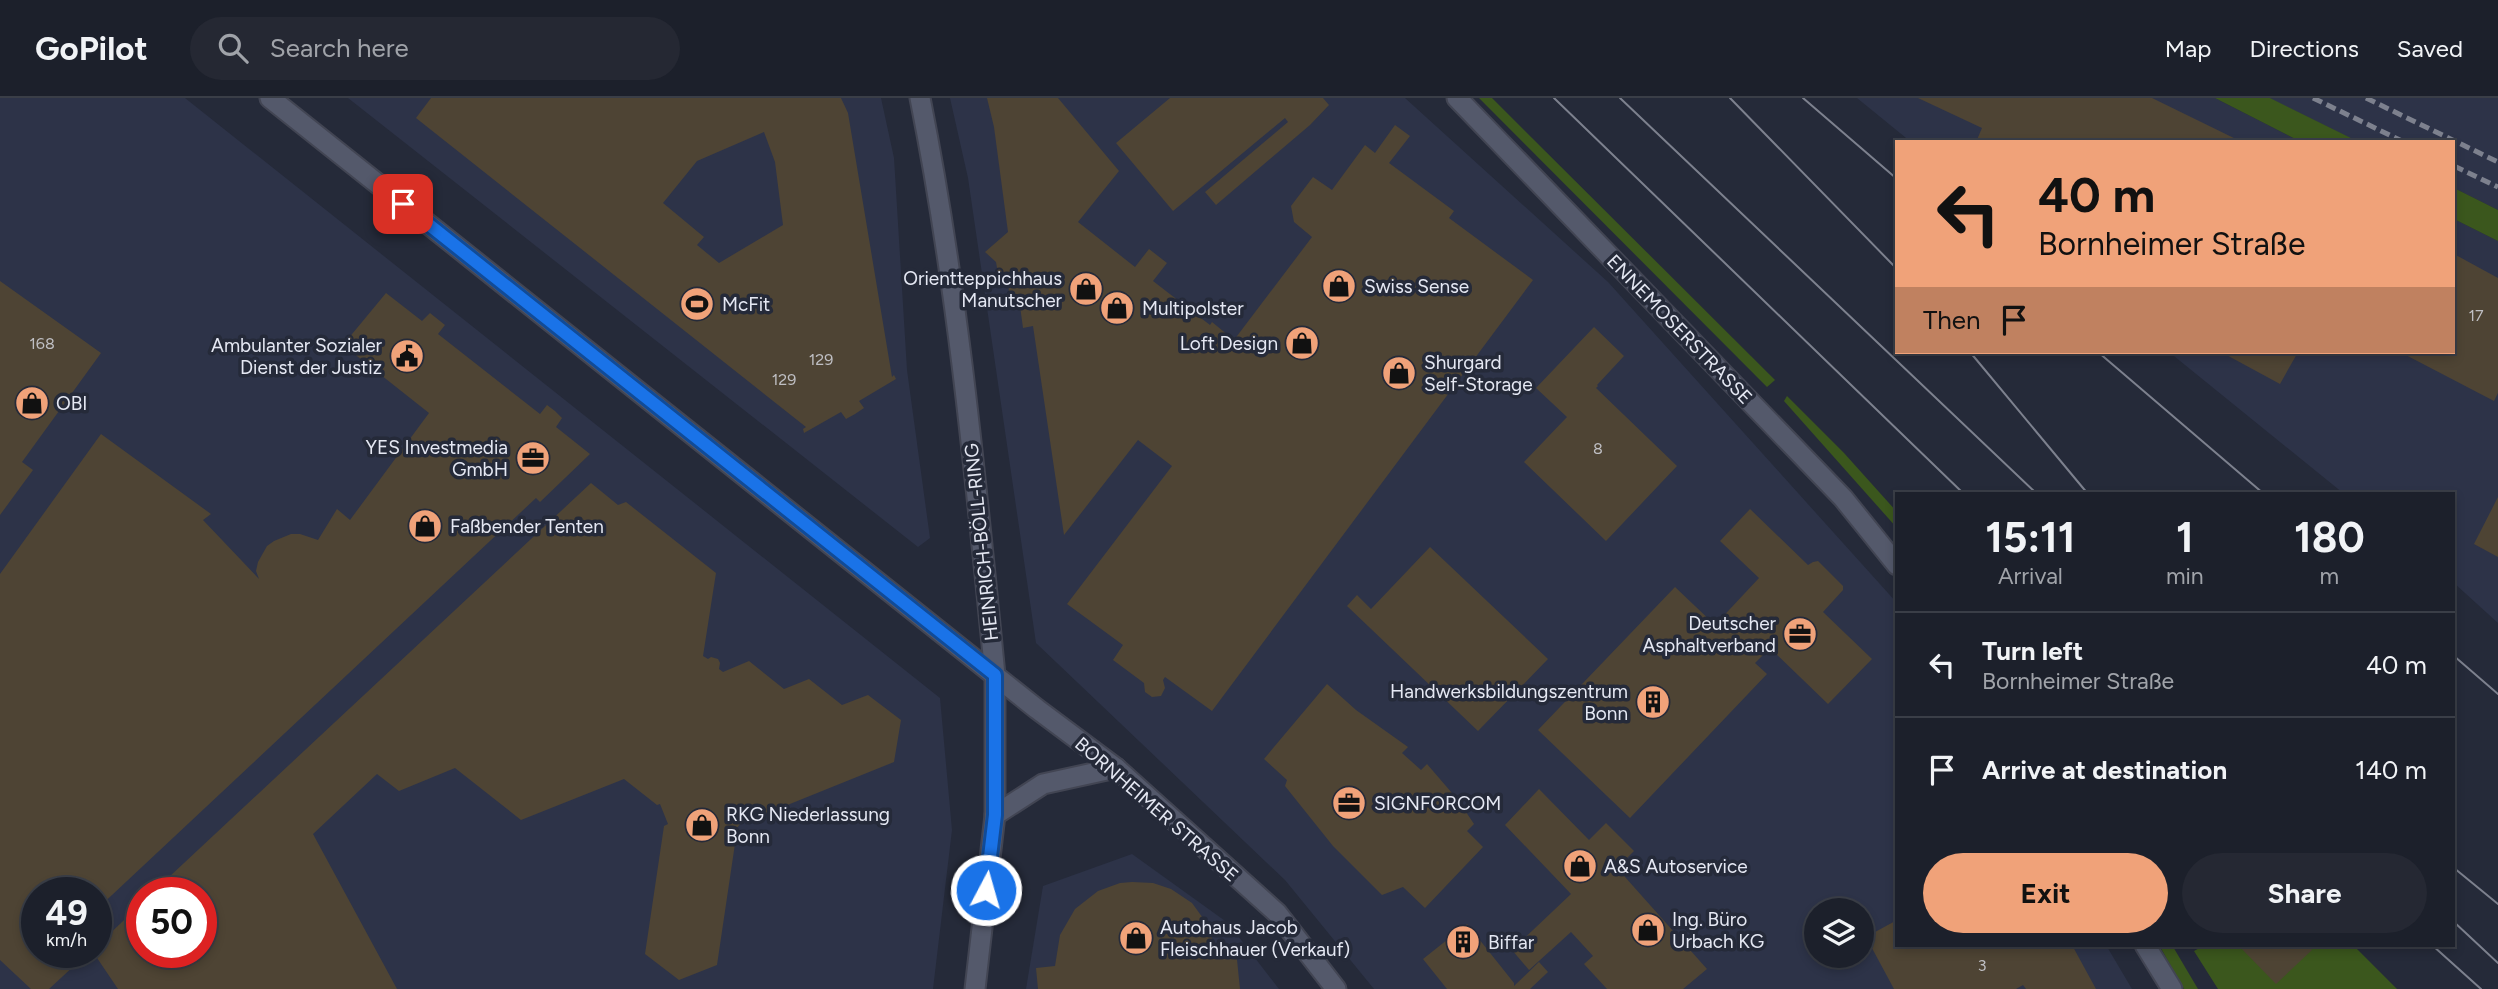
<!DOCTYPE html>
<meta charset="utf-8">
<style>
body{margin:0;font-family:Figtree,sans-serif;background:#252833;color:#f1f3f6;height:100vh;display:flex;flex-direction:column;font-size:26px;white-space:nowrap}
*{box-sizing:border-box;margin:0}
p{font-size:23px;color:#a0a3a9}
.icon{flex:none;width:38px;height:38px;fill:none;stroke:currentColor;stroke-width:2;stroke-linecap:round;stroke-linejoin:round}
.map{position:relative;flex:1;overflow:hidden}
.drawer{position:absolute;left:1895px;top:394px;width:560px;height:455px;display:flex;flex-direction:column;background:#1c202b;border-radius:0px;box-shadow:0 4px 10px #0003,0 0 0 2px #3a3e47}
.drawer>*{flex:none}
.banner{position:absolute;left:1895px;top:42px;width:560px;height:214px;border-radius:0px;box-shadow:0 4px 10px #0003,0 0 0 2px #3a3e47;background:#f0a279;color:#111;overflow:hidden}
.fabs{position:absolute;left:1804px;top:800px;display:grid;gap:14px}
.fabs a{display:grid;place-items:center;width:70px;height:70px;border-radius:50%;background:#1c202b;box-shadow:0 4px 10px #0003,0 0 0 2px #3a3e47;font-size:35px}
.speed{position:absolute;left:21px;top:779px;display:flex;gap:14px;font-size:35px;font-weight:700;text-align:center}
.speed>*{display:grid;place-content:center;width:91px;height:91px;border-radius:50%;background:#1c202b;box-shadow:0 4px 10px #0003,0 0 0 2px #3a3e47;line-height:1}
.speed small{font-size:18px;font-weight:400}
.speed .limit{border:10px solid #d22;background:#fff;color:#111}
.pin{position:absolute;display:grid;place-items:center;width:60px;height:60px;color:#fff;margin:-30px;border-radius:14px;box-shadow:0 4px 10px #0006}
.me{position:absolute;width:77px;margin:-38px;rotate:6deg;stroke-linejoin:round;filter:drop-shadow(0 0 5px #0008)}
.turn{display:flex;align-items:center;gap:24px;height:147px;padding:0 28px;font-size:32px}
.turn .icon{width:91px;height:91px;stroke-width:2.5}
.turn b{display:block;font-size:49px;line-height:60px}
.then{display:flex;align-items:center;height:66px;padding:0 28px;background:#0003;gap:14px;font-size:26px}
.eta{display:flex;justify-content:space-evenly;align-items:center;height:119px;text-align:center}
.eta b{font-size:42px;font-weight:700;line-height:49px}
.primary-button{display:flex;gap:14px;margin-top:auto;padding:14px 28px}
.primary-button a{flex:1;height:80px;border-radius:42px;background:#f0a279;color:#111;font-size:28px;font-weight:700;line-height:80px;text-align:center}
.primary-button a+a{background:#252833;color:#f1f3f6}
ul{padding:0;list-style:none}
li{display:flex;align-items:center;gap:21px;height:105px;padding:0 28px;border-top:2px solid #3a3e47}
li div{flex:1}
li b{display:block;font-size:26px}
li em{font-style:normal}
header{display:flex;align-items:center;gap:42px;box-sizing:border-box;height:98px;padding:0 35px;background:#1c202b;border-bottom:2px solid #3a3e47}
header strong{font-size:33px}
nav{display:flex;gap:38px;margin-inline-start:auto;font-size:24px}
.search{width:490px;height:63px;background:#252833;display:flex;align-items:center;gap:18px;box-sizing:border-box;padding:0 24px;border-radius:38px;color:#a0a3a9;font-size:26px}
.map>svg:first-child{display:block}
</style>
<header>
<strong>GoPilot</strong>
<div class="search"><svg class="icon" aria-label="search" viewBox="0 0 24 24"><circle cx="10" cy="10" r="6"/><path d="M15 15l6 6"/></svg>Search here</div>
<nav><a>Map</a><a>Directions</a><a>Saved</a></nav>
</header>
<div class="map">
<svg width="2498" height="891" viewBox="0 0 2498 891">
<rect width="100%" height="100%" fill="#252a39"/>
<!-- built -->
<g fill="#2d3348" fill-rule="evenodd">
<path d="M0 0H185L940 600 952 732 933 891H0ZM37 794H96V854H37ZM142 794H201V854H142Z"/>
<polygon points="348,0 881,0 894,60 907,272 930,440 918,449"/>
<path d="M950 0H1405L1608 184 1897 505V847H2106L2132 891H1374L1285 782 1036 545 968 80ZM1816 812H1862V858H1816Z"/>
<polygon points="1857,0 2215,0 2301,44 1911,44"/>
<polygon points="2269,0 2498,0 2498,112 2454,90 2454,44 2358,44"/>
<polygon points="2454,121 2498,143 2498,525 2454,485 2454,396 2343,395 2169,254 2454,254"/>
<polygon points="1132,756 1228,825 1279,891 1026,891 1043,788"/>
</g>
<!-- green -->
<g fill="#3b571d">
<polygon points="1479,0 1492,0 1775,282 1767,289"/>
<polygon points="2215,0 2270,0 2359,44 2301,44"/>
<polygon points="2454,90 2498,112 2498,143 2454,121"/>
<polygon points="1787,298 1844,355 1897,414 1897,430 1784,303"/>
<polygon points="2159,847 2172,847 2198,891 2184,891"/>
<polygon points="2205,847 2311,852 2307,847 2353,847 2397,891 2218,891 2194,853"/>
</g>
<!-- building -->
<g fill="#4e4434" fill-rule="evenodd">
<path d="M431 0H841L848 15 892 279 894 277 896 281 859 303 864 310 855 316 846 321 841 314 804 335 803 331 806 329 416 20ZM764 34 775 64 783 127 719 165 697 147 704 139 663 105 697 63Z"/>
<polygon points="987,0 1058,0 1119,73 1078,124 1135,169 1149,151 1167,165 1153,183 1210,227 1212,224 1234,242 1312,139 1294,124 1291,108 1313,79 1332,92 1365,47 1375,55 1395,27 1410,38 1389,65 1454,113 1449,120 1533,182 1212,613 1165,579 1163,582 1165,590 1161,598 1152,599 1145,594 1144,585 1113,562 1123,547 1067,506 1172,368 1138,342 1064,437 1033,228 1023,230 1020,208 1011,209 1008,186 1000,187 996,164 985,154 1008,134 994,29"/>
<polygon points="1170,0 1323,0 1329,7 1310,27 1216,107 1205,94 1288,24 1285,20 1173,113 1116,45"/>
<polygon points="1918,0 2152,0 2242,44 1976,44 1982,30"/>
<polygon points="2454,156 2498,180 2498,295 2494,303 2400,254 2454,254"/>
<polygon points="0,183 101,255 22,364 33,372 0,417"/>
<polygon points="386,195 422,223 430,215 445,227 438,236 540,316 547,307 555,313 562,320 556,329 590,356 540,404 536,400 96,812 96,794 37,794 37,854 89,854 49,891 31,891 0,862 0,476 101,336 211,416 203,422 259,481 256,473 258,464 267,448 274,443 291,436 300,436 318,442 337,411 350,422 429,315 343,247"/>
<polygon points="1594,229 1624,258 1597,287 1598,288 1596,290 1677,368 1606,443 1524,364 1567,319 1536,290"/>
<polygon points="2221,254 2298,254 2280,286"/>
<polygon points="591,385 618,407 626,404 716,475 703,558 708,561 711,559 718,561 720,565 719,571 723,574 749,563 784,591 809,581 842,607 868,597 901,622 894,664 750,722 746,719 732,736 736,739 717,867 679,882 645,856 664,728 668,726 660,706 657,707 624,681 521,722 455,670 399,693 377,676 313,736 397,891 118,891 93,854 96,854 96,840 101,844 142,805 142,854 201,854 201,794 153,794"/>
<polygon points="2498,399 2498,459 2474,446"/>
<polygon points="1750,411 1808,467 1813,464 1818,463 1843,488 1843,492 1823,514 1872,561 1828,606 1770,550 1755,565 1767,576 1630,720 1538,632 1675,489 1715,527 1759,480 1720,443"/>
<polygon points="1430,449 1548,561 1478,633 1347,508 1357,497 1371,511"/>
<polygon points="1327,586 1356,612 1408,649 1402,655 1421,672 1427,666 1458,702 1474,726 1467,733 1483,749 1425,810 1403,789 1382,797 1333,748 1285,688 1287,682 1264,661"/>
<polygon points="1539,691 1589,742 1606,725 1634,753 1617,770 1707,871 1683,891 1607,891 1584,866 1593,858 1571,834 1529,872 1512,852 1571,796 1505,727"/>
<polygon points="1132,784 1153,785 1171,791 1192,805 1208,827 1216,853 1236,852 1240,891 1038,891 1036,870 1055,868 1060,837 1075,811 1098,793 1120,785"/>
<polygon points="1897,822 1897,847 2072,847 2096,891 2026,891 2023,887 2016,891 1894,891 1866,839"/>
<polygon points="1467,826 1514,885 1514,888 1539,864 1548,874 1530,891 1447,891 1423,861"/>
<polygon points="2238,847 2307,847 2312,852 2276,886"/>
</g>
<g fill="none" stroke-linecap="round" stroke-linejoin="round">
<!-- minor casing -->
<g stroke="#424553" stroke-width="23">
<g id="minor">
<polyline points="1457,0 1843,400 1897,467"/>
<polyline points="2145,847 2172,891"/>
</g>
</g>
<!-- tertiary casing -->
<g stroke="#424553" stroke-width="23">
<path id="tertiary" d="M920 0C958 190 976 385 995 577"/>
</g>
<!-- secondary casing -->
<g stroke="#424553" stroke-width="23">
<g id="secondary">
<polyline points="270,0 1037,611 1116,670 1277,815 1336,891"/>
<polyline points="995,717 1043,686 1116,670"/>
<polyline points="975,891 995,717 995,577"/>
</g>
</g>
<!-- minor -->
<use href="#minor" stroke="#54596b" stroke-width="19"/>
<!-- tertiary -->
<use href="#tertiary" stroke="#54596b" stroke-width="19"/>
<!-- secondary -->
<use href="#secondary" stroke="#54596b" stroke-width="19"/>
<!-- tram -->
<g stroke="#7d818e" stroke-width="2">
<polyline points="1554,0 1964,396"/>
<polyline points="1620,0 2037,396"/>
<polyline points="1730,0 1897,171"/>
<polyline points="1803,0 1897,81"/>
<polyline points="1970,254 2088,396"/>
<polyline points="2098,254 2264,396"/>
<polyline points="2454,558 2498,596"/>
<polyline points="2454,770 2498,806"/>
<polyline points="2454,824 2498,865"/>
<polyline points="2432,847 2481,891"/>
</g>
<!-- rail -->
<g stroke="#7d818e" stroke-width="5" stroke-dasharray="10 5" stroke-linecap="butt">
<polyline points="2313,0 2404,44"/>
<polyline points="2366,0 2498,64"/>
<polyline points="2454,68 2498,89"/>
</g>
</g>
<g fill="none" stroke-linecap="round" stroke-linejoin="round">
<!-- route casing -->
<g stroke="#114b97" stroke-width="18">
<polyline id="route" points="403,106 995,577 995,717 986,792"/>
</g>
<!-- route -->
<use href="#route" stroke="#1a73e8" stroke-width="12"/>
</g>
<!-- icons -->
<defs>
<g id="shop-disc" transform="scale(1.75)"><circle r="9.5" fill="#f0a279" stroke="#252a39"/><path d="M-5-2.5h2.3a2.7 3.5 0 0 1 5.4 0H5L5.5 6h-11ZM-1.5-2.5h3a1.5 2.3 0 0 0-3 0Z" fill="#111"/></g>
<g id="stadium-disc" transform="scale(1.75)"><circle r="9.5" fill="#f0a279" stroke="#252a39"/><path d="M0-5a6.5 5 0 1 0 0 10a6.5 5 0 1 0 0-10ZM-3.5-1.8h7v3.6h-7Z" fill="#111"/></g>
<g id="civic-disc" transform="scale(1.75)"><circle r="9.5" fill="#f0a279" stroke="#252a39"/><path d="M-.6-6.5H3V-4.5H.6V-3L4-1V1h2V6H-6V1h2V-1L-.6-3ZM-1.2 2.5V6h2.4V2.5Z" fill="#111"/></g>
<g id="office-disc" transform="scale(1.75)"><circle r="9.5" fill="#f0a279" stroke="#252a39"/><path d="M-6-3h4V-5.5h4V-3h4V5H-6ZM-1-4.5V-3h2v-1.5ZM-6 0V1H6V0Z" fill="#111"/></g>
<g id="building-disc" transform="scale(1.75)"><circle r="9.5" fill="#f0a279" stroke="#252a39"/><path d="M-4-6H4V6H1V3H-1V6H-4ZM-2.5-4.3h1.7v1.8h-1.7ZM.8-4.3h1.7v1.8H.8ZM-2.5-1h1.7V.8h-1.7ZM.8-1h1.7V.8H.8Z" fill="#111"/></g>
</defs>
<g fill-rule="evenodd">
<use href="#shop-disc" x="1339" y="188"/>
<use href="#shop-disc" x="1086" y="191"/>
<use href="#stadium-disc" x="697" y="206"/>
<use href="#shop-disc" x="1117" y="210"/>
<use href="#shop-disc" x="1302" y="245"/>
<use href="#civic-disc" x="407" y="258"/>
<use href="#shop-disc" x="1399" y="275"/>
<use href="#shop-disc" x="32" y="305"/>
<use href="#office-disc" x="533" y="360"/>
<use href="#shop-disc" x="425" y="428"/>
<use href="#office-disc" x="1800" y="536"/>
<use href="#building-disc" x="1653" y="604"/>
<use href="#office-disc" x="1349" y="705"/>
<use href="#shop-disc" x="702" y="727"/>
<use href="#shop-disc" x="1580" y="768"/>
<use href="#shop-disc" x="1648" y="832"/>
<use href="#shop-disc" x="1136" y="840"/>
<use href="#building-disc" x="1463" y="844"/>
</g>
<g text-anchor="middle" stroke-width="7" stroke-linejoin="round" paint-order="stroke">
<!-- number labels -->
<g font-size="16" fill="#bfbfc3">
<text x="2476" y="223">17</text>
<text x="42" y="251">168</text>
<text x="821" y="267">129</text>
<text x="784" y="287">129</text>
<text x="1598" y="356">8</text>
<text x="1982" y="873">3</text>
</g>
<!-- poi labels -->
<g font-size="19" fill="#e5e8f3" stroke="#252a39" text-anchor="start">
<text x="1062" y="187" text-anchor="end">Orientteppichhaus<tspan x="1062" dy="22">Manutscher</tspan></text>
<text x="1364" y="195">Swiss Sense</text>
<text x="722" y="213">McFit</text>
<text x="1142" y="217">Multipolster</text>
<text x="1278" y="252" text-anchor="end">Loft Design</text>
<text x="382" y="254" text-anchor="end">Ambulanter Sozialer<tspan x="382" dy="22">Dienst der Justiz</tspan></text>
<text x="1424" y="271">Shurgard<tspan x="1424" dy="22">Self-Storage</tspan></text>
<text x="56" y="312">OBI</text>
<text x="508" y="356" text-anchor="end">YES Investmedia<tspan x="508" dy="22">GmbH</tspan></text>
<text x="450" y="435">Faßbender Tenten</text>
<text x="1776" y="532" text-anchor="end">Deutscher<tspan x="1776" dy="22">Asphaltverband</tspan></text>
<text x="1628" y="600" text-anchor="end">Handwerksbildungszentrum<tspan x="1628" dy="22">Bonn</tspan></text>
<text x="1374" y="712">SIGNFORCOM</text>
<text x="726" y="723">RKG Niederlassung<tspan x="726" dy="22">Bonn</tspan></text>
<text x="1604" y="775">A&amp;S Autoservice</text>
<text x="1672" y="828">Ing. Büro<tspan x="1672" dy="22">Urbach KG</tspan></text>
<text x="1160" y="836">Autohaus Jacob<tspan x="1160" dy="22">Fleischhauer (Verkauf)</tspan></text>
<text x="1488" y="851">Biffar</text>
</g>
<!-- street labels -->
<g font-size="19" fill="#e5e8f3" stroke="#252a39">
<text transform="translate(1680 231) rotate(46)" y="7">ENNEMOSERSTRASSE</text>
<text transform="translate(981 444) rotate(-96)" y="7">HEINRICH-BÖLL-RING</text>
<text transform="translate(1157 711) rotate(41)" y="7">BORNHEIMER STRASSE</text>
</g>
</g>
</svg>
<div class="fabs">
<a><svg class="icon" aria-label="layers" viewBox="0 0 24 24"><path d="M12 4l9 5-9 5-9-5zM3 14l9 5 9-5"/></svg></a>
</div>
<div class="speed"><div>49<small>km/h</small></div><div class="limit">50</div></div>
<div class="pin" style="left:403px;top:106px;background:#d93025"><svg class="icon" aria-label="arrive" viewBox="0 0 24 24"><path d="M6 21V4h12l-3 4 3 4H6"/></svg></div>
<svg class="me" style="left:986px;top:792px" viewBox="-20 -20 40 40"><circle r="17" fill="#1a73e8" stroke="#fff" stroke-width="3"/><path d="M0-11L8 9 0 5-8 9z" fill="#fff"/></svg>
<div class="banner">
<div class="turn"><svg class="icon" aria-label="left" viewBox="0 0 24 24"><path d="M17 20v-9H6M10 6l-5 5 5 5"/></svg><div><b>40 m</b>Bornheimer Straße</div></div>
<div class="then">Then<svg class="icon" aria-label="arrive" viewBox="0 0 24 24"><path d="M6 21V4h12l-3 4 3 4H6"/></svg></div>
</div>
<section class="drawer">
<div class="eta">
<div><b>15:11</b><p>Arrival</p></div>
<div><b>1</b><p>min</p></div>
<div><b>180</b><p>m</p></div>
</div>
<ul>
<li><svg class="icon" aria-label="left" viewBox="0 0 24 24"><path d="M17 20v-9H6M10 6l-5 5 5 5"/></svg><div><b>Turn left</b><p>Bornheimer Straße</p></div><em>40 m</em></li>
<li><svg class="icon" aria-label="arrive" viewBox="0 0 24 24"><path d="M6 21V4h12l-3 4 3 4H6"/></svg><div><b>Arrive at destination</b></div><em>140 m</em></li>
</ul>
<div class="primary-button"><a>Exit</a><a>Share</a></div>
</section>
</div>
